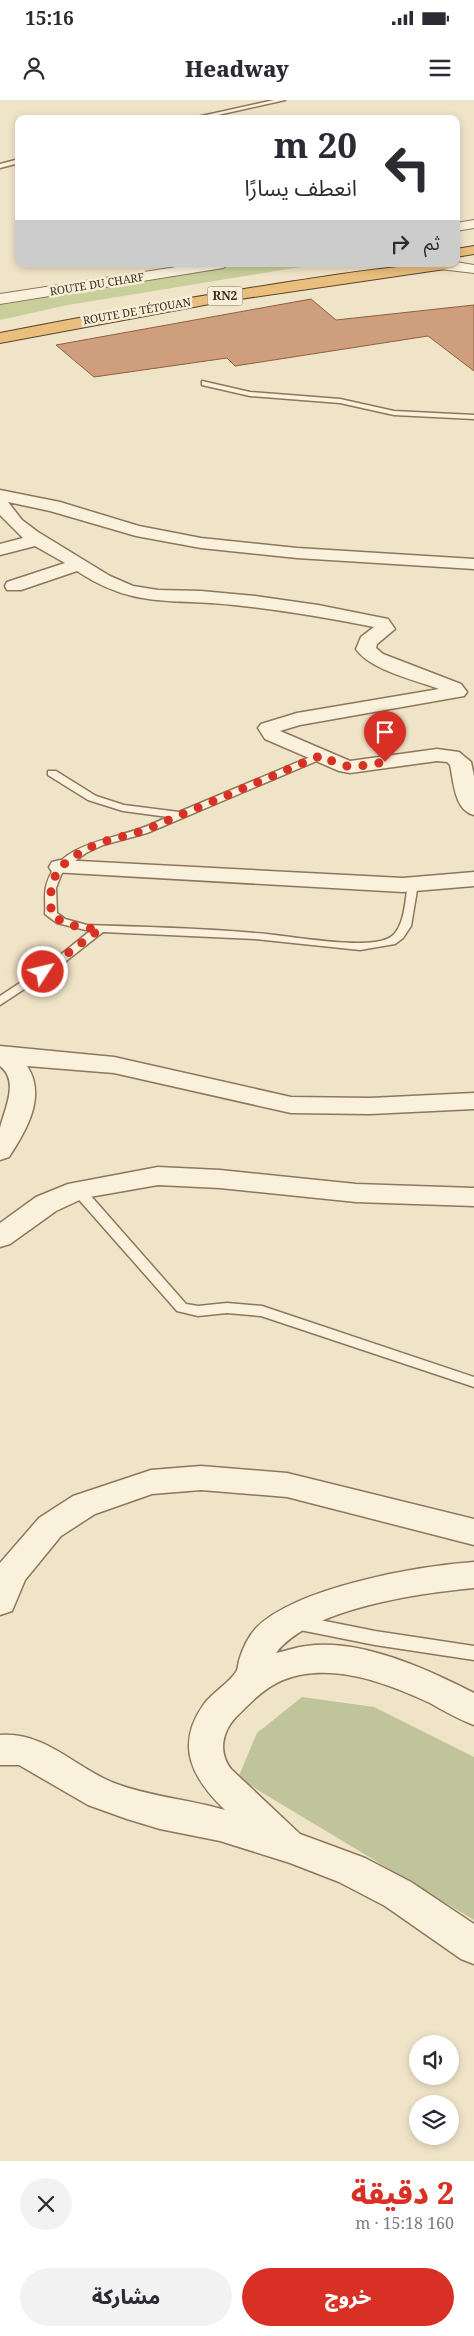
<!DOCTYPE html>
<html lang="ar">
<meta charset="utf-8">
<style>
body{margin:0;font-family:"Noto Serif","Noto Sans Arabic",serif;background:#f2f2f3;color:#2b2b33;direction:rtl;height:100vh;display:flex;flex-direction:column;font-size:19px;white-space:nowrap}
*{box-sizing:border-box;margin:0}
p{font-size:16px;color:#7c7c81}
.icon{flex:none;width:28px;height:28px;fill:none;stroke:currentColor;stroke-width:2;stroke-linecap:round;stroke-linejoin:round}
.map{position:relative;height:2061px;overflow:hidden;direction:ltr}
.side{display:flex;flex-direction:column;background:#fff;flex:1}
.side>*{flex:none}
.top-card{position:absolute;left:15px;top:15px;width:445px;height:152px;border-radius:10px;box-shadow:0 2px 8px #0003;direction:rtl;background:#fff;color:#2b2b33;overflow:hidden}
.fabs{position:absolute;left:409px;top:1935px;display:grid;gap:10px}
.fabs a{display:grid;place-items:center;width:50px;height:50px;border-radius:50%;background:#fff;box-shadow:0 2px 8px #0003;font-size:25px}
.pin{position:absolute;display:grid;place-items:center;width:42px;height:42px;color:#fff;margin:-51px -21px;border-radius:50% 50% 50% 0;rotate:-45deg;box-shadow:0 0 5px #0007}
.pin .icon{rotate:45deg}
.me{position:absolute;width:55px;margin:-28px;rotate:55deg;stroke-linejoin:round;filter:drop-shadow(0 0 4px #0008)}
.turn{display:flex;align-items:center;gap:18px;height:105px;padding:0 20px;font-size:22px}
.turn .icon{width:65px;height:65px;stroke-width:2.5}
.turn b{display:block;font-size:35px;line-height:42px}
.then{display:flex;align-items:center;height:48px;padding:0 20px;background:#0003;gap:10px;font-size:19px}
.round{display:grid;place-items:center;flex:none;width:52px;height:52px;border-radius:26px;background:#f2f2f3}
.summary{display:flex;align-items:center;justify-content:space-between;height:85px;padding:0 20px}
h1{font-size:30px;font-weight:800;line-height:38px;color:#d93025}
.primary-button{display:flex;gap:10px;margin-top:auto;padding:10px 20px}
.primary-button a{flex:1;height:58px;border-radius:30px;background:#d93025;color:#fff;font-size:20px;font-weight:800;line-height:58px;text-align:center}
.primary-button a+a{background:#f2f2f3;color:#2b2b33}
.status{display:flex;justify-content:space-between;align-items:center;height:35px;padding:0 25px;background:#fff;direction:ltr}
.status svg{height:14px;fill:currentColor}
header{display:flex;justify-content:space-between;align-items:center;height:65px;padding:0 20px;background:#fff;font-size:22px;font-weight:800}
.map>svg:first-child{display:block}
</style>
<div class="status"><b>15:16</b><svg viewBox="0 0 49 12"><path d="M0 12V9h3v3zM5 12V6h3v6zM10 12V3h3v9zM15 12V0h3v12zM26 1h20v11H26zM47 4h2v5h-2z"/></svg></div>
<header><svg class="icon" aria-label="menu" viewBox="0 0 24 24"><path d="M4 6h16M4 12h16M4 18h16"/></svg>Headway<svg class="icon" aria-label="person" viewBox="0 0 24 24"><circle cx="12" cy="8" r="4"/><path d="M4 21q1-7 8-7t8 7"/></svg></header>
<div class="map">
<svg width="474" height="2061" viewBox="0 0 474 2061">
<rect width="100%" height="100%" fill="#f0e4c8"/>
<!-- green -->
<polygon fill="#c9cf9b" points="246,164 319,164 68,205 0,220 0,205"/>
<!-- cemetery -->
<polygon fill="#bfc49a" points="302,1597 374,1607 474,1657 474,1820 238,1678 257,1633"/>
<!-- building -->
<polygon fill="#cf9f7d" stroke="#8d5f41" points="311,199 336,220 474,205 474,271 428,236 235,266 227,258 94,277 56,245"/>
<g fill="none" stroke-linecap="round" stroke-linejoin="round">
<!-- service casing -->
<g stroke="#8d765c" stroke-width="3">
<g id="service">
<polygon points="274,0 285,0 200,19 188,19"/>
<polygon points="19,59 19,63 0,68 0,64"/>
<polygon points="202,281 250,292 340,299 394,311 474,315 474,319 394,315 340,303 250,296 202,285"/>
<path d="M322 652 327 655 326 657 147 733 103 745 86 753 64 769 61 775 56 788 57 813 65 819 87 825C143 827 199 828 255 833 287 835 360 850 387 839 405 832 405 800 408 784L413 781 418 784 411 826 403 838 395 844 360 850 255 839 103 832 61 865 0 905V896L53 861 90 831 57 823 45 814C46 806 44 795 46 787 56 745 105 741 139 729 149 726 158 721 168 717L123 711 88 700 48 675V671H56L96 696 124 705 179 712Z"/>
<polygon points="78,1086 83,1087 186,1204 198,1206 227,1203 262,1206 474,1277 474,1287 261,1216 227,1213 198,1216 177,1211 73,1093 72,1090 73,1087"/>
<polygon points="295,1515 375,1531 474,1546 474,1560 375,1545 295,1529 289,1527 287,1522 289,1517"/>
</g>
</g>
<!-- minor casing -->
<g stroke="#8d765c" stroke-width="3">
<g id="minor">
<path d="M0 390 60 402 139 426 201 438 297 448 474 459V469L297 458 201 448 136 436 50 411 8 402 22 420 38 432 110 476 133 486 158 490 201 491 255 496 318 505 388 519 395 529 377 544 376 548 383 554 461 584 467 592 464 596 300 625 280 631 350 661 437 649 459 652 471 662 474 676V715C454 710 454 682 450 665L447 662 437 661 350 673 339 671 265 639 258 628 261 624 297 613 439 589C415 580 370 570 356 549L361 537 374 527C328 518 281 510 234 505 171 498 134 509 77 471L21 490H7L5 486 7 482 65 463 35 446 0 455V444L23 438 0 415Z"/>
<polygon points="60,760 403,778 474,772 474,786 403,792 52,772 49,767 52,762"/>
<path d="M0 946 114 957 291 997 370 998 474 993V1009L370 1014 291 1013 114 973 27 966C47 996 26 1031 9 1057L0 1060C0 1050 0 1038 0 1028 4 1010 20 981 0 966Z"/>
<polygon points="158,1067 220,1070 356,1084 474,1088 474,1106 356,1102 220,1088 158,1085 84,1098 56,1111 10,1144 0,1147 0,1123 36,1097 68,1084"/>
<polygon points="201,1366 287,1373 474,1419 474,1445 287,1397 201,1390 152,1394 95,1414 61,1436 25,1480 12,1511 0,1515 0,1463 39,1418 73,1396 151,1370"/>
<path d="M474 1462V1488C420 1493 310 1508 276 1553 286 1551 296 1547 306 1546 360 1538 427 1569 474 1593V1625C458 1619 444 1611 430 1603 387 1583 330 1561 283 1580 264 1588 250 1603 236 1617 222 1632 218 1652 231 1669L300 1734 365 1758 411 1782 474 1824V1864L461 1859 385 1806 339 1782 290 1763 220 1741 160 1729 127 1719 88 1705 19 1665H0V1635C46 1632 74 1667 114 1683 150 1697 188 1699 225 1710 193 1679 174 1646 204 1604 212 1593 229 1583 236 1572 238 1570 238 1564 239 1561 242 1550 248 1537 256 1528 297 1487 417 1466 474 1462Z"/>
</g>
</g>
<!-- tertiary casing -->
<g stroke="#8d765c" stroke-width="2">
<g id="tertiary">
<polygon points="474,120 474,128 456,131 456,123"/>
<polygon points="456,162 474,165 474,173 440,169 433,165"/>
<polygon points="196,164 230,164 223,168 0,204 0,194"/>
</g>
</g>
<!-- trunk casing -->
<g stroke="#5b4430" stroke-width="2">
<g id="trunk">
<polygon points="474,146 474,154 456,157 456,149"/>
<path d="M456 161 459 164 452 168 226 201 0 243V233C98 214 196 196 295 181 348 173 402 164 456 164Z"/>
</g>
</g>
<!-- service -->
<use href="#service" fill="#faf1dc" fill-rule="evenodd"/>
<!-- minor -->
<use href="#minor" fill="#faf1dc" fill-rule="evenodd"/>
<!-- tertiary -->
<use href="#tertiary" fill="#faf1dc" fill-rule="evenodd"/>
<!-- trunk -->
<use href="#trunk" fill="#eabe7c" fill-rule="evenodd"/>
</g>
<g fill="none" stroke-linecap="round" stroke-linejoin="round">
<!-- route -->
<path stroke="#d93025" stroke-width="9" stroke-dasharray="0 16.2" d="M43 872 100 829C82 828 65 826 51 814V788L56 774 60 767 82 751 99 743 143 731 322 655C347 672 357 666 385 662"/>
</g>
<g text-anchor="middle" stroke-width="5" stroke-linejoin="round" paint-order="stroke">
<!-- far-street labels -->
<g font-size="11" fill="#3d2e20" stroke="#f7eed8">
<text transform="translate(97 184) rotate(-9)" y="4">ROUTE DU CHARF</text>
<text transform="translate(137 211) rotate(-10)" y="4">ROUTE DE TÉTOUAN</text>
</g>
<!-- shield labels -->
<rect fill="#f7eed8" stroke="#756857" stroke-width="1" x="207.5" y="186.5" width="35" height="19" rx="4"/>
<g font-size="12" font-weight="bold" fill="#3d2e20">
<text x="225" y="200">RN2</text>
</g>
</g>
</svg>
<div class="fabs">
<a><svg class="icon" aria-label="sound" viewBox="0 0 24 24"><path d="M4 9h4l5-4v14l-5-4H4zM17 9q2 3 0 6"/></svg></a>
<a><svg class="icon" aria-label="layers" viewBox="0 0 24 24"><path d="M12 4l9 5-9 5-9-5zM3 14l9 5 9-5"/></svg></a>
</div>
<div class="pin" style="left:385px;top:662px;background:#d93025"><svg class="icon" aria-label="arrive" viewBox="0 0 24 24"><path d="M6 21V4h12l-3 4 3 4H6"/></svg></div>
<svg class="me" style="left:43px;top:872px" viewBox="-20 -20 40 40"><circle r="17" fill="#d93025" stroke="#fff" stroke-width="3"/><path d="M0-11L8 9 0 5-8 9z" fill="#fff"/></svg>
<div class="top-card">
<div class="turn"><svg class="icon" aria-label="left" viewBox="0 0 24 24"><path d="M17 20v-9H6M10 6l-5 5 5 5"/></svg><div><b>20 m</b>انعطف يسارًا</div></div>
<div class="then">ثم<svg class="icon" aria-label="right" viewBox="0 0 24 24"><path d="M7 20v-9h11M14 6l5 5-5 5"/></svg></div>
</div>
</div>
<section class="side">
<div class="summary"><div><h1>2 دقيقة</h1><p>160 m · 15:18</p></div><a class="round"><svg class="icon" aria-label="close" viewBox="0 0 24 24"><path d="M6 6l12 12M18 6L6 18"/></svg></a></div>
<div class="primary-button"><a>خروج</a><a>مشاركة</a></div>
</section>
